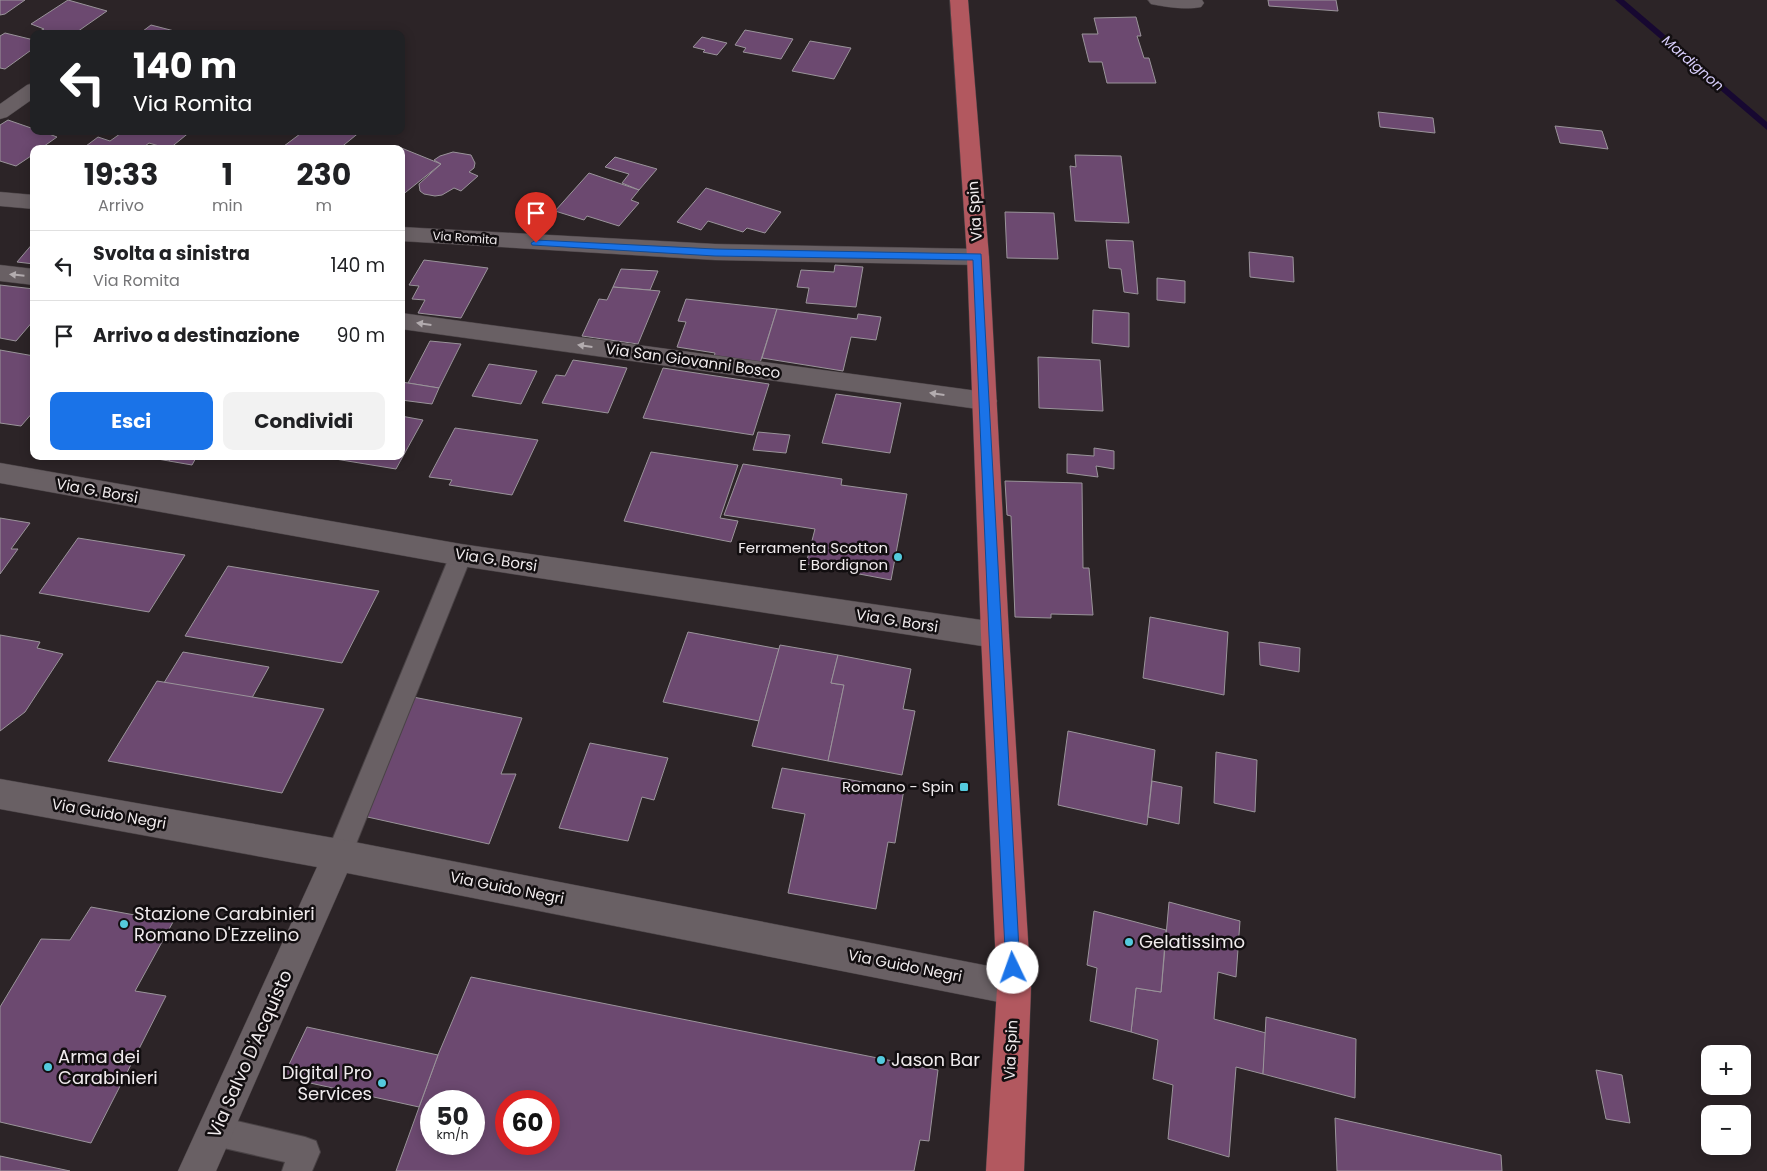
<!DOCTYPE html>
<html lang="it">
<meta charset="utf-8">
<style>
body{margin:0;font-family:Poppins,sans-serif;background:#f2f2f2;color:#202124;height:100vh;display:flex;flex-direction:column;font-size:19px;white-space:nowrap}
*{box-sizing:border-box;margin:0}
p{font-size:16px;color:#757577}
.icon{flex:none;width:28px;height:28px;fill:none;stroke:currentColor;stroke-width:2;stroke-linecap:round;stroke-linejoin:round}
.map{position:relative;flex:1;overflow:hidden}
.details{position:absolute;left:30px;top:145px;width:375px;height:315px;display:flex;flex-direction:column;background:#fff;border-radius:10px;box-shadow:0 2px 12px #0003}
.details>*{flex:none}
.guide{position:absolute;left:30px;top:30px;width:375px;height:105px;border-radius:10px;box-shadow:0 2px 12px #0003;background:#202124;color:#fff;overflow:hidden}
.controls{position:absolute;left:1701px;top:1045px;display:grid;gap:10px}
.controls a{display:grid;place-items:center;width:50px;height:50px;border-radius:10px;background:#fff;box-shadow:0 2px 12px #0003;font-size:25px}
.speed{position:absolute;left:420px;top:1090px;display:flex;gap:10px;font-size:25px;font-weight:700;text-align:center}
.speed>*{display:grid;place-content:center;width:65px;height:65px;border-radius:50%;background:#fff;box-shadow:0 2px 12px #0003;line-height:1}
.speed small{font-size:12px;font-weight:400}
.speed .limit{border:8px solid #d22;background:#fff;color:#111}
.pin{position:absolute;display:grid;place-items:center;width:42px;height:42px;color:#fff;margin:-51px -21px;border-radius:50% 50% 50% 0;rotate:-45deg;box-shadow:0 0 5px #0007}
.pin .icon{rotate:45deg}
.me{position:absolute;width:55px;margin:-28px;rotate:357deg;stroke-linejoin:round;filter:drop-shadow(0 0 4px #0008)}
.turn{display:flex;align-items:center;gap:18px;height:105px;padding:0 20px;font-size:22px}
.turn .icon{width:65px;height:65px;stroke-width:2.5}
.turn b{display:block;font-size:35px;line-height:42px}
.eta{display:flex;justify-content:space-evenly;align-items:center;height:85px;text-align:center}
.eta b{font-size:30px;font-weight:700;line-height:35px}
.cta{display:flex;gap:10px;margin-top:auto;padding:10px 20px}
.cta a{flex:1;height:58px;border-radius:10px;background:#1a73e8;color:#fff;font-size:20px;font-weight:700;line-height:58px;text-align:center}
.cta a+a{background:#f2f2f2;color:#202124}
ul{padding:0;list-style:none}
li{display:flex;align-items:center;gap:15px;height:70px;padding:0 20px;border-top:1px solid #e0e0e0}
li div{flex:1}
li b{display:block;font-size:19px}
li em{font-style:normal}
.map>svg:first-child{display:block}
</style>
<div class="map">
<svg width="1767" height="1171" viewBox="0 0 1767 1171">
<rect width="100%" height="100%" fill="#2c2427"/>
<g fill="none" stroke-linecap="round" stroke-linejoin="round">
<!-- stream -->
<polygon fill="#170831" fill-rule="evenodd" points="1615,0 1624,0 1767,122 1767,130"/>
</g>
<!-- building -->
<g fill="#6c4970" stroke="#9a949a" fill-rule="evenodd">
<polygon points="0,0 25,0 5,14 0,15"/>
<polygon points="68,0 107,11 74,34 58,31 53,34 48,34 40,31 44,29 31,24"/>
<polygon points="1268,0 1336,0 1338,11 1269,6"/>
<polygon points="1136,17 1141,36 1137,36 1144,58 1149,58 1156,83 1107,83 1102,62 1089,62 1082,34 1098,34 1094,18"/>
<polygon points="151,25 186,34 139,34"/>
<polygon points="745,30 793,39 781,59 743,52 746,48 735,45"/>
<polygon points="5,33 34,40 34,48 5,69 0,68 0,36"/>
<polygon points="702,37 727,43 717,55 703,52 705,50 693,47"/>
<polygon points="810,41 851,48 834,79 792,71"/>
<polygon points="1378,112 1433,118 1435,133 1380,127"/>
<polygon points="8,120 34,129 34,131 41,131 57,137 40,149 34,149 34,154 16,166 0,161 0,125"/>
<polygon points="1555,126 1602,131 1608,149 1560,143"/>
<polygon points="124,131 191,131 169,149 149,143 141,149 82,149 98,137 110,141"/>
<polygon points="296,131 361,131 339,149 280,149 300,134"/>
<polygon points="399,147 441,164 401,196 401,149 396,149"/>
<polygon points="453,152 471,155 475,163 474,168 469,172 478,176 461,191 454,188 442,195 435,196 424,194 420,191 419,184 441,164 434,160 440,156"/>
<polygon points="1075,155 1121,156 1129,223 1075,221 1070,166 1076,167"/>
<polygon points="615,157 657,169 639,190 622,183 629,174 605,167"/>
<polygon points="589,173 639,190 631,200 639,203 619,226 587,216 584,220 555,211"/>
<polygon points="706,188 781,212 765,233 747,228 743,232 708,221 701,230 677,222"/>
<polygon points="1005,212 1054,213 1058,259 1007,258"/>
<polygon points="1106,240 1133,241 1138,294 1124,292 1121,269 1109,268"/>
<polygon points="34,242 34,264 17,262"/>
<polygon points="1249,252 1293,257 1294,282 1250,277"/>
<polygon points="424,260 488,268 461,318 418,313 425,300 412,299 419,286 409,285"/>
<polygon points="835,265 863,267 856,307 806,303 809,288 797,287 801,270 834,272"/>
<polygon points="621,269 658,271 650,290 613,287"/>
<polygon points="1157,278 1185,281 1185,303 1157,300"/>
<polygon points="0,285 34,289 34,320 16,341 0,338"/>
<polygon points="613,287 660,291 638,344 582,336 599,299 607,300"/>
<polygon points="686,299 777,309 760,363 714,357 715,353 677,347 686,322 678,321"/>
<polygon points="777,309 857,319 858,314 881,317 876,340 851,337 843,371 762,358"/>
<polygon points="1093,310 1129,313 1129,347 1092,343"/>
<polygon points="430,341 461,344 439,388 408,383"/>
<polygon points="0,350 34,356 34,411 21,426 0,423"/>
<polygon points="1038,357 1100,360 1103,411 1039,408"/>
<polygon points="573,360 627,368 608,413 542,403 556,375 565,376"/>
<polygon points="489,364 537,371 521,404 472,396"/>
<polygon points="663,368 769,384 753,435 643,418"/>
<polygon points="401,382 408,383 439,388 432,404 401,400"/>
<polygon points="836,394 901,403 890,453 822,443"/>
<polygon points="401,416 423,420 396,469 317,456 401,456"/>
<polygon points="455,428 538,440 512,495 449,485 452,480 429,477"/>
<polygon points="758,432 790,435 786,453 753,450"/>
<polygon points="1094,448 1114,451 1114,469 1096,466 1098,477 1067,473 1067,454 1094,456"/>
<polygon points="651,452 738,465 720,518 738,521 731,542 624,521"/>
<polygon points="140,456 173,456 169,461"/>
<polygon points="173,456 197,456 192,465 169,461"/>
<polygon points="743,464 842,479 841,485 907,494 891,580 806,564 815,529 724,515"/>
<polygon points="1005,481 1082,483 1083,568 1089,568 1093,615 1051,614 1051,618 1015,617 1011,516 1007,515"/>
<polygon points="0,518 30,523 11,549 18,549 0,574"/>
<polygon points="78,538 185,555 149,612 39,593"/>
<polygon points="228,566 379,591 342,663 185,636"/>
<polygon points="1150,617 1228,632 1224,695 1143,678"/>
<polygon points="688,632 779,649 759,721 663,702"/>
<polygon points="0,635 40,642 37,648 63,654 25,712 0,731"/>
<polygon points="1259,642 1300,648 1299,672 1260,665"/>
<polygon points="780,645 838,655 831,683 844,685 828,761 752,746"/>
<polygon points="183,652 269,667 232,734 218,732 198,766 122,751"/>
<polygon points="838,655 911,669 903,709 915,711 902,775 828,761 844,685 831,683"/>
<polygon points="157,681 324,709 282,793 108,761"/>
<polygon points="413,697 522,718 501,774 516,774 489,844 363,816"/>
<polygon points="1068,731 1155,750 1147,825 1058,805"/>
<polygon points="590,743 668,758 654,800 642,797 628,841 559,828"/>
<polygon points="1216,752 1257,760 1255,812 1214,803"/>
<polygon points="782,768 904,789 895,843 888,842 876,909 788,893 805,814 772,808"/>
<polygon points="1152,781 1182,787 1179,824 1148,817"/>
<polygon points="1169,902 1240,921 1236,977 1218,972 1214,1019 1266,1033 1263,1074 1236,1067 1229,1157 1168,1139 1173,1085 1153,1079 1158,1040 1131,1032 1136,988 1161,992"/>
<polygon points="91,907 173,922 135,991 166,996 91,1143 0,1122 0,1007 41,939 70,940"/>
<polygon points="1094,911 1166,930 1161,992 1136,988 1131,1032 1090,1021 1097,968 1087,965"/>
<path d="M471 977 938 1070 929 1141 920 1140 914 1171H396L438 1055ZM431 1101H474V1144H431ZM506 1101H549V1144H506Z"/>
<polygon points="1266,1017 1356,1039 1355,1098 1263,1074"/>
<polygon points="307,1027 438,1055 419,1107 283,1077"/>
<polygon points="1596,1070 1622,1075 1630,1123 1606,1119"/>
<polygon points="1335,1118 1501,1155 1502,1171 1337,1171"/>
<polygon points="0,1156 70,1171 0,1171"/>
</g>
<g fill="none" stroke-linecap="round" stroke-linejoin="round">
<!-- service casing -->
<g stroke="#494245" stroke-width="2">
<g id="service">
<polygon points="461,546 469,548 472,555 348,864 339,868 330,864 326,855 450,555 453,548"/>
<polygon points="215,1116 305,1137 316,1141 320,1152 312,1171 282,1171 285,1162 215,1146 204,1142 200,1131 204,1120"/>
</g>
</g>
<!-- minor casing -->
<g stroke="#494245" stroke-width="1">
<g id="minor">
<path d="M1148 0H1202L1204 3 1201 7C1187 10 1165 7 1151 4Z"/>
<polygon points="34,83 34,98 7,117 0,119 0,104 27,85"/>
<polygon points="0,192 34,195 34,209 0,206"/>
<polygon points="401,227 715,244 978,249 986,252 989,257 986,262 978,265 715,260 401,241"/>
<polygon points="0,265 34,269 34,285 0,281"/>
<polygon points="401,313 985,392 994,394 997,401 994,408 985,410 401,329"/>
<polygon points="0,463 461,544 995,622 1005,626 1009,635 1005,644 995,648 461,566 0,483"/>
<polygon points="0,779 339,839 1014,971 1026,976 1031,988 1026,1000 1014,1005 347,873 216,1171 178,1171 317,867 0,809"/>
</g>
</g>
<!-- primary casing -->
<g stroke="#494245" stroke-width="1">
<polygon id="primary" points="950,0 968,0 989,257 1009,635 1031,988 1024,1171 986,1171 997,988 981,635 967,257"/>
</g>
<!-- service -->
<use href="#service" fill="#696064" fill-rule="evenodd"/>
<!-- minor -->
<use href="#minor" fill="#696064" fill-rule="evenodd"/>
<!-- primary -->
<use href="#primary" fill="#b2585f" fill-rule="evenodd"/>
</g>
<!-- one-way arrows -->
<defs><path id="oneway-solid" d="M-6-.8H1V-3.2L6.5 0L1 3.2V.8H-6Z" transform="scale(1.25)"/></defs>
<g fill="#b3acaf">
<use href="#oneway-solid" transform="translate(17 275) rotate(-174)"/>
<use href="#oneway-solid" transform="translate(424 324) rotate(-172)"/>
<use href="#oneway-solid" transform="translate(585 346) rotate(-172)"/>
<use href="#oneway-solid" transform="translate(937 394) rotate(-172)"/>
</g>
<!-- route -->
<polygon fill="#1a73e8" stroke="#114b97" points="536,240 715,249 981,254 1020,968 1018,973 1013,975 1008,973 1006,968 989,635 973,260 715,256 532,245 531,243"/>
<!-- markers -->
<g fill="#54cadd" stroke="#120e10" stroke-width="2">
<circle cx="898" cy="557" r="5"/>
<rect x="959" y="782" width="10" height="10" rx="2.5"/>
<circle cx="124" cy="924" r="5"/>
<circle cx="1129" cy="942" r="5"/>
<circle cx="881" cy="1060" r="5"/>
<circle cx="48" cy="1067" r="5"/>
<circle cx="382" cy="1083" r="5"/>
</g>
<g text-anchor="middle" stroke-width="5" stroke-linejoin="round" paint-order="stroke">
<!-- far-street labels -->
<g font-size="12" fill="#f0ebed" stroke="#120e10">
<text transform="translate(465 238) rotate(4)" y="4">Via Romita</text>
</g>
<!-- far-water labels -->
<g font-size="14" font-style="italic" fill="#d7cdfb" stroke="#120e10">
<text transform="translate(1693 63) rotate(41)" y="5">Mardignon</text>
</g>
<!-- street labels -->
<g font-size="15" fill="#f0ebed" stroke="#120e10">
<text transform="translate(975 211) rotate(-94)" y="5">Via Spin</text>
<text transform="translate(693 361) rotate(8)" y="5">Via San Giovanni Bosco</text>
<text transform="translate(97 491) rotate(10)" y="5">Via G. Borsi</text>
<text transform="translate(496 560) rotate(9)" y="5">Via G. Borsi</text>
<text transform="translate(897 621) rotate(9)" y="5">Via G. Borsi</text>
<text transform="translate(109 814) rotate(10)" y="5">Via Guido Negri</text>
<text transform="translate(507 888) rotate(11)" y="5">Via Guido Negri</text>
<text transform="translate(905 966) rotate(11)" y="5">Via Guido Negri</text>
<text transform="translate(1011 1050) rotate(-87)" y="5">Via Spin</text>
</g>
<!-- poi labels -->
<g font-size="15" fill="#f0ebed" stroke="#120e10" text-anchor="end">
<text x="888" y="553">Ferramenta Scotton<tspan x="888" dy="17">E Bordignon</tspan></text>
<text x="954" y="792">Romano - Spin</text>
</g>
<!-- near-poi labels -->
<g font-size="18" fill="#f0ebed" stroke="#120e10" text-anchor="start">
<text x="134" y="920">Stazione Carabinieri<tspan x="134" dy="21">Romano D'Ezzelino</tspan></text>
<text x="1139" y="948">Gelatissimo</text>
<text x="58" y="1063">Arma dei<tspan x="58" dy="21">Carabinieri</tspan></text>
<text x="891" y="1066">Jason Bar</text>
<text x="372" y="1079" text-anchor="end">Digital Pro<tspan x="372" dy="21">Services</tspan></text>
</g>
<!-- near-street labels -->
<g font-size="18" fill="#f0ebed" stroke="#120e10">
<text transform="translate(250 1054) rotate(-66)" y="6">Via Salvo D'Acquisto</text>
</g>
</g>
</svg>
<div class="controls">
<a>+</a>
<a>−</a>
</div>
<div class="speed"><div>50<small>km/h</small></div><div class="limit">60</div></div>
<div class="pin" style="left:536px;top:243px;background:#d93025"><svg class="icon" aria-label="arrive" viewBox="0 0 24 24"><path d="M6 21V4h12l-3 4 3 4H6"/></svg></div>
<svg class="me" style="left:1013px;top:968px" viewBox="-20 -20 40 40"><circle r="19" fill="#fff"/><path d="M0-13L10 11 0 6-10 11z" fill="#1a73e8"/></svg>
<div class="guide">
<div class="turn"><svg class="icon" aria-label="left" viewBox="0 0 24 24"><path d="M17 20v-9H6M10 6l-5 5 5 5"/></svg><div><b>140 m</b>Via Romita</div></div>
</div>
<section class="details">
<div class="eta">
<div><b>19:33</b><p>Arrivo</p></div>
<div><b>1</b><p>min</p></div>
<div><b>230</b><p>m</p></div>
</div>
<ul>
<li><svg class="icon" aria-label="left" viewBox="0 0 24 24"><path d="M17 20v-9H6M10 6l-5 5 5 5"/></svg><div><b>Svolta a sinistra</b><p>Via Romita</p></div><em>140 m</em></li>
<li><svg class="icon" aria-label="arrive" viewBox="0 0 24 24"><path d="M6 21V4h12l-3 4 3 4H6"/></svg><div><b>Arrivo a destinazione</b></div><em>90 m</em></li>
</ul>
<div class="cta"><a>Esci</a><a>Condividi</a></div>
</section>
</div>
